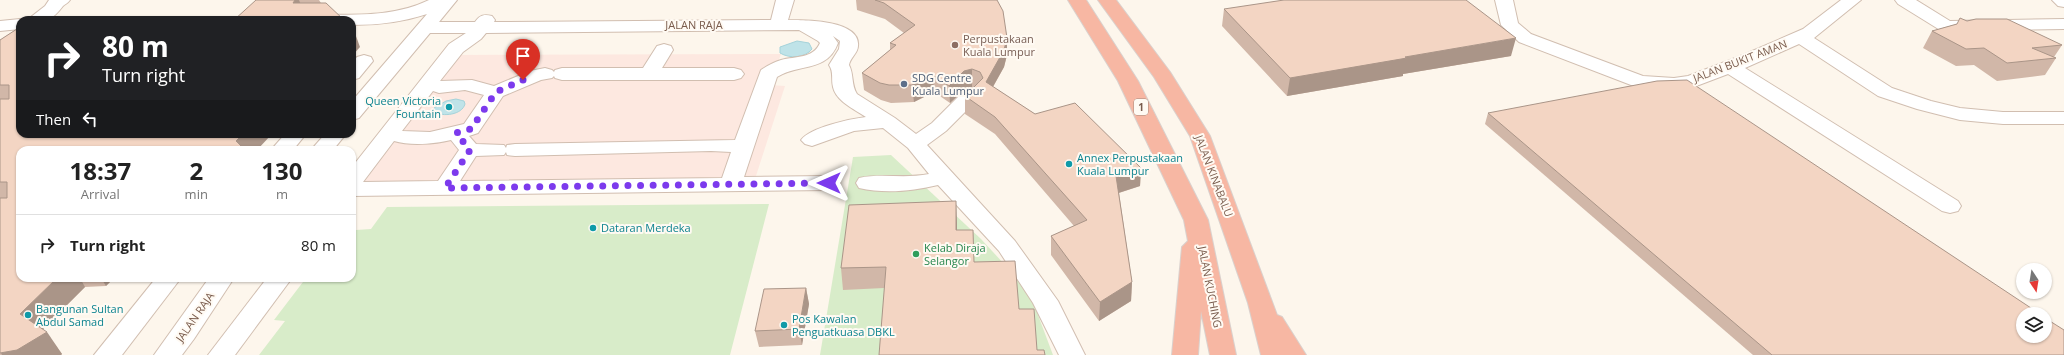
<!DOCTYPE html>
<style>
body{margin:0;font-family:"Open Sans",sans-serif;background:#f2f2f2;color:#222;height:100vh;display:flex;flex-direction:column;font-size:15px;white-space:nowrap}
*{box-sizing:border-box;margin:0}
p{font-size:13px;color:#767676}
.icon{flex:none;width:22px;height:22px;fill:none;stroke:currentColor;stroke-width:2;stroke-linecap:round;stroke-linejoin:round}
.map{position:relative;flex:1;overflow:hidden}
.side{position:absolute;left:16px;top:146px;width:340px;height:136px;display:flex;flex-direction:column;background:#fff;border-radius:12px;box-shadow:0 1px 3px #0004}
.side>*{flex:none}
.banner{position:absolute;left:16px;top:16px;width:340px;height:122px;border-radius:12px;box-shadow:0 1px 3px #0004;background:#202124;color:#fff;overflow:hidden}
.needle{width:26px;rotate:168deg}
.controls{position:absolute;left:2016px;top:263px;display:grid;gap:8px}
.controls a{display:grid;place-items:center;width:36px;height:36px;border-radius:50%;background:#fff;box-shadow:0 1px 3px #0004;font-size:20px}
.pin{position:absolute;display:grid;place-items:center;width:34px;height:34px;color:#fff;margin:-41px -17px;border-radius:50% 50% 50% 0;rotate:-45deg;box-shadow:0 0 4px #0007}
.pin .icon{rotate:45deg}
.me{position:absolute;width:44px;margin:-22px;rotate:270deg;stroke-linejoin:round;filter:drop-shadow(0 0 3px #0008)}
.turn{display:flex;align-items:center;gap:14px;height:84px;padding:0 20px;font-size:18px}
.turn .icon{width:52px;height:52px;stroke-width:2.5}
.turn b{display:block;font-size:28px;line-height:34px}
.then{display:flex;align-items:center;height:38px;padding:0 20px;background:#0003;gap:8px;font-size:15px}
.eta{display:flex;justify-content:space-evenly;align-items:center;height:68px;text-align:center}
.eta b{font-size:24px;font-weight:700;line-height:28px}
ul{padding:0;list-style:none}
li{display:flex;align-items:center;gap:12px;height:60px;padding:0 20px;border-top:1px solid #e0e0e0}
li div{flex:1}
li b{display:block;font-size:15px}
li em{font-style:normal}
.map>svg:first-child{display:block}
</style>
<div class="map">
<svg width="2064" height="355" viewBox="0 0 2064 355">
<rect width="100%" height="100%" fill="#fdf6ec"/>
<!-- commercial -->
<polygon fill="#fde8e0" points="781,54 770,85 785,86 755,179 355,182 449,55"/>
<!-- green -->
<g fill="#d8ecc9">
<polygon points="891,155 981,239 1029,291 1053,355 820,355 853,157"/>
<polygon points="769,204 730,355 259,355 285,321 274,320 306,278 352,278 352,234 356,230 371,229 387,207"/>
</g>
<!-- water -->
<g fill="#bfe3e8" stroke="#a5d3da">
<path d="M797 41 809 43 812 49C805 58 790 59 780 53V47Z"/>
<path d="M456 99 464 101 465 104C462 115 443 117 434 112V108L446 101Z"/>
</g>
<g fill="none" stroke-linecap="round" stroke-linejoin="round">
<!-- minor casing -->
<g stroke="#d1beb0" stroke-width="2">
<g id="minor">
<path d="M49 0H70C68 3 65 4 63 6 51 22 47 20 27 20L45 6Z"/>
<path d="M429 0H457L439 22H475C480 15 484 14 492 16L495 20 494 22 771 20 776 0H794L788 20C805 20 861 20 858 46 858 53 850 58 849 65 854 74 851 85 857 94L895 118 916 134 932 123 965 90 972 88 979 90 982 94 979 98 946 131 927 145 1015 241 1058 301 1085 355H1059L1033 303 999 251 938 185C913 191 885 194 859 188L856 183 859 178C881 173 904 179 929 174L908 148 883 128 854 131 812 146 805 144 801 140C811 127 850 119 866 117 854 109 836 101 833 87 831 79 834 72 829 65L839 49 840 41 833 36 838 43C827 73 799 63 777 77L744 177 829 176 837 178 840 183 837 188 829 190 352 196V167L449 44 466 33H430L359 118 352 120V101L427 14C403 22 378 25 352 25V20H302L305 16 311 15C350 14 393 18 429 0ZM799 30 818 41 820 43C813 59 796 56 781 60 774 62 767 66 761 70L735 140 515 144 507 145 506 148 504 145 476 144 469 136 478 133 503 96 541 80 552 78 554 76 555 78 562 80H734L741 78 744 74 741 70 734 68H662L673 50 671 46 664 44 657 46 643 68H562L555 70 554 72 552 70 545 68 530 71 494 86 472 80 440 81 463 52 481 39 486 33ZM465 90 484 95 464 124 430 132 402 131 433 91 439 93ZM451 140 459 150 438 181 363 182 394 141C410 146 435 144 451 140ZM711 151 731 152 722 178 460 181 476 156 504 155 506 152 507 155 515 156Z"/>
<polygon points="1495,0 1513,0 1518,23 1531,34 1643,76 1674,78 1688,76 1743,55 1803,29 1841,0 1861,0 1814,38 1892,88 1931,101 1960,108 2003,112 2064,112 2064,124 2003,124 1960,120 1917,109 1878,96 1799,44 1745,68 1958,201 1961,206 1958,211 1950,213 1942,211 1728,74 1699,85 1674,90 1654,90 1631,85 1519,42 1501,25"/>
<polygon points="1895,0 1916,0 1950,21 2064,19 2064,29 1946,31 1940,30 1898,4"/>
<polygon points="2052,0 2064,0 2064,7 2058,6"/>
<polygon points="20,19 26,20 20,20 20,29 0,31 0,21"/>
<polygon points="364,55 371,57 373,61 359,78 352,80 352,63 357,57"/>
<polygon points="285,134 306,134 293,150 271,150"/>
<polygon points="325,134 346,134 333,150 311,150"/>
<polygon points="156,278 181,278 122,355 94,355"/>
<polygon points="209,278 234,278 194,339 182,355 154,355"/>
<polygon points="267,278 292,278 235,355 208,355"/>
</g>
</g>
<!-- highway casing -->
<g stroke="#dad1cd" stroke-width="2">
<g id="highway">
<polygon points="1068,0 1086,0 1138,81 1208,220 1236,355 1210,355 1201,311 1198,355 1172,355 1182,247 1188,241 1184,220 1118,81"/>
<polygon points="1098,0 1116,0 1170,72 1210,136 1277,315 1282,317 1306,355 1261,355 1248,303 1190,136 1154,77"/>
</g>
</g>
<!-- minor -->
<use href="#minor" fill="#fff" fill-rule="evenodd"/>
<!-- highway -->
<use href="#highway" fill="#f7b7a3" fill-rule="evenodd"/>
</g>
<!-- wall -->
<g fill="#d1b7a8">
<polygon points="256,0 319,0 321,3 344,20"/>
<polygon points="856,0 997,0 1007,38 1007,55 1004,67 993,87 1035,114 1141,168 1140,186 1119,193 1132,282 1131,301 1099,321 1051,255 1051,236 1074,226 995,134 965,114 965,96 974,87 972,87 965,89 950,103 934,92 914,102 891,103 881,100 864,90 862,73 890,50 890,43 904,33 885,19 857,10"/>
<polygon points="1224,9 1511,56 1403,74 1403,76 1287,96 1222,26"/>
<polygon points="1967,21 2062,45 2054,57 2056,58 2045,75 1997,81 1974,65 1956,66 1923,48 1932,31"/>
<polygon points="20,27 20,278 114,278 106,286 85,287 43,329 62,354 61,355 0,355 0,40"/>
<polygon points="1488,113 2064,355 1753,355 1485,124"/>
<polygon points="957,223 957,230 974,262 1019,309 1037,350 1045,355 884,288 843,290 841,268"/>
<polygon points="806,288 809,304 802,345 759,347 755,331"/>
</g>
<!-- shaded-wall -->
<g fill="#aa9588">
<polygon points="295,0 299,0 305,15 293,3"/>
<polygon points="353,28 360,47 352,56 352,29"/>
<polygon points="1007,38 1007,55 1004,67 986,99 986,82"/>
<polygon points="1516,38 1511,56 1403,74 1403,76 1287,96 1290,78 1405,57"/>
<polygon points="972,69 972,87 965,89 950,103 949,86 964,71"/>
<polygon points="933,75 934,92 914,102 912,85"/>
<polygon points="243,134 272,134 257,150 237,150 236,141"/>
<polygon points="1141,168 1140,186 1115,194 1116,176"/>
<polygon points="956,201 957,223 957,252 956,230"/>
<polygon points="57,278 80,278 85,287 35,337 20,314"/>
<polygon points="101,278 114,278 106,286"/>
<polygon points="1132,282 1131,301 1099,321 1100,302"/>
<polygon points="806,288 809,304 802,345 799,329"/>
<polygon points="47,332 62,354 61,355 2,355 1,353"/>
</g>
<!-- building -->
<g fill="#f3d5c3" stroke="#aa9588">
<polygon points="256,0 295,0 293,3 326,3 344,20 234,20"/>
<polygon points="875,0 997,0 1003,11 1007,38 1004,50 986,82 1035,114 1075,103 1141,168 1116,176 1132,282 1100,302 1051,236 1087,220 995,117 965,96 983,78 980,72 972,69 964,71 949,86 933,75 912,85 889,85 880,83 862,73 896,45 890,43 915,25 884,3"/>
<polygon points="1284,0 1466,0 1516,38 1405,57 1407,58 1290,78 1224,9"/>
<polygon points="1960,18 1967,21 1976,19 2007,19 2062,45 2032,48 2056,58 2007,63 1984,48 1966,49 1932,31 1957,24"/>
<polygon points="20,27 20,134 243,134 236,141 241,146 237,150 20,150 20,278 57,278 20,314 47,332 17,350 0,353 0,198 7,198 7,182 0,182 0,99 9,99 9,85 0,85 0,40"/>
<polygon points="1687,80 2040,314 2023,314 2023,336 2045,336 2045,318 2064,330 2064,355 1772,355 1488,113 1657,81"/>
<polygon points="956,201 956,230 973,230 974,262 1015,261 1019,309 1034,309 1037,350 1044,350 1045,355 879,355 886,267 841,268 849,205"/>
<polygon points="806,288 799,329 755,331 764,289"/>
</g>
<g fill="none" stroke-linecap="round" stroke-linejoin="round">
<!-- route -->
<polyline stroke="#7c3aed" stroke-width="7" stroke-dasharray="0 12.6" points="523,80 496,92 471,129 456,133 470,150 445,188 829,183"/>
</g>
<!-- markers -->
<circle fill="#8d6e63" stroke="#fffaf3" stroke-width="1.5" cx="955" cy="45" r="4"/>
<circle fill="#5c6f8a" stroke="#fffaf3" stroke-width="1.5" cx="904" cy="84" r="4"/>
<g fill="#0f9aa8" stroke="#fffaf3" stroke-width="1.5">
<circle cx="449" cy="107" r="4"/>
<circle cx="1069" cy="164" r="4"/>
<circle cx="593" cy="228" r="4"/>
<circle cx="28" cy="315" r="4"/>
<circle cx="784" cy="325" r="4"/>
</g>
<circle fill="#2e9e5b" stroke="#fffaf3" stroke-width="1.5" cx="916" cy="254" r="4"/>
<g text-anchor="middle" stroke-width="4" stroke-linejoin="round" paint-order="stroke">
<!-- shield labels -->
<rect fill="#fffaf3" stroke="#a28b7f" stroke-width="1" x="1134" y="99" width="14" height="16" rx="3"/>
<g font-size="10" font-weight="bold" fill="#7a5c4d">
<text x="1141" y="111">1</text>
</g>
<!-- street labels -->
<g font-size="11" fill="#7a5c4d" stroke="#fffaf3">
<text x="694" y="29">JALAN RAJA</text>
<text transform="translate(1740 61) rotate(-21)" y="4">JALAN BUKIT AMAN</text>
<text transform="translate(1214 176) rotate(69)" y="4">JALAN KINABALU</text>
<text transform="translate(1210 287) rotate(79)" y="4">JALAN KUCHING</text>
<text transform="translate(195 317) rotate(-55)" y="4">JALAN RAJA</text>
</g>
<!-- education labels -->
<g font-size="11" fill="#785e54" stroke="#fffaf3" text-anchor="start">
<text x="963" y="43">Perpustakaan<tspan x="963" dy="13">Kuala Lumpur</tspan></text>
</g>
<!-- service labels -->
<g font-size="11" fill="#4e5e75" stroke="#fffaf3" text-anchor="start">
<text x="912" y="82">SDG Centre<tspan x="912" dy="13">Kuala Lumpur</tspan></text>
</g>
<!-- culture labels -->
<g font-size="11" fill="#0d838f" stroke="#fffaf3" text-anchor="start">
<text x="441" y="105" text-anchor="end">Queen Victoria<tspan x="441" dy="13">Fountain</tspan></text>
<text x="1077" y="162">Annex Perpustakaan<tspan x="1077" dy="13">Kuala Lumpur</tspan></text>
<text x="601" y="232">Dataran Merdeka</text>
<text x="36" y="313">Bangunan Sultan<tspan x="36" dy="13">Abdul Samad</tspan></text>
<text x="792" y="323">Pos Kawalan<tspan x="792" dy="13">Penguatkuasa DBKL</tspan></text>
</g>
<!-- leisure labels -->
<g font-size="11" fill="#27864d" stroke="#fffaf3" text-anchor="start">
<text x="924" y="252">Kelab Diraja<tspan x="924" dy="13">Selangor</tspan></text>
</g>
</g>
</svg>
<div class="controls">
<a><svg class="needle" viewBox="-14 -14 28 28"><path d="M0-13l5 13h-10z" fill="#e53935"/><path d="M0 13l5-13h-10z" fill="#767676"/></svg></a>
<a><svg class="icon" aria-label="layers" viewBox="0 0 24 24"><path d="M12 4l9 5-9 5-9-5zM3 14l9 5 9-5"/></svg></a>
</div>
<div class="pin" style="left:523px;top:80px;background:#d93025"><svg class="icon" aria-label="arrive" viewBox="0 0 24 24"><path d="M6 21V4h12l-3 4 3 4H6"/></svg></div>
<svg class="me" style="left:829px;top:183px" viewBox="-20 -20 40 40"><path d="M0-17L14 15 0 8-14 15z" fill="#7c3aed" stroke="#fff" stroke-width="4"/></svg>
<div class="banner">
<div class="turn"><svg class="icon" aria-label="right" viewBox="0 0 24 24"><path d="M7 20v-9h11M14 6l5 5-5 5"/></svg><div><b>80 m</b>Turn right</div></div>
<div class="then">Then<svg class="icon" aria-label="left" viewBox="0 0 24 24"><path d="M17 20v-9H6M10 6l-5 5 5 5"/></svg></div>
</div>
<section class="side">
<div class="eta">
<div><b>18:37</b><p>Arrival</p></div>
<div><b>2</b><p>min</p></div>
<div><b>130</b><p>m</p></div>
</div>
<ul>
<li><svg class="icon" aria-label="right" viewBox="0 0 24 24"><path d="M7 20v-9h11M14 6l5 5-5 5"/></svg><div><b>Turn right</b></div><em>80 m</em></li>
</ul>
</section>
</div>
